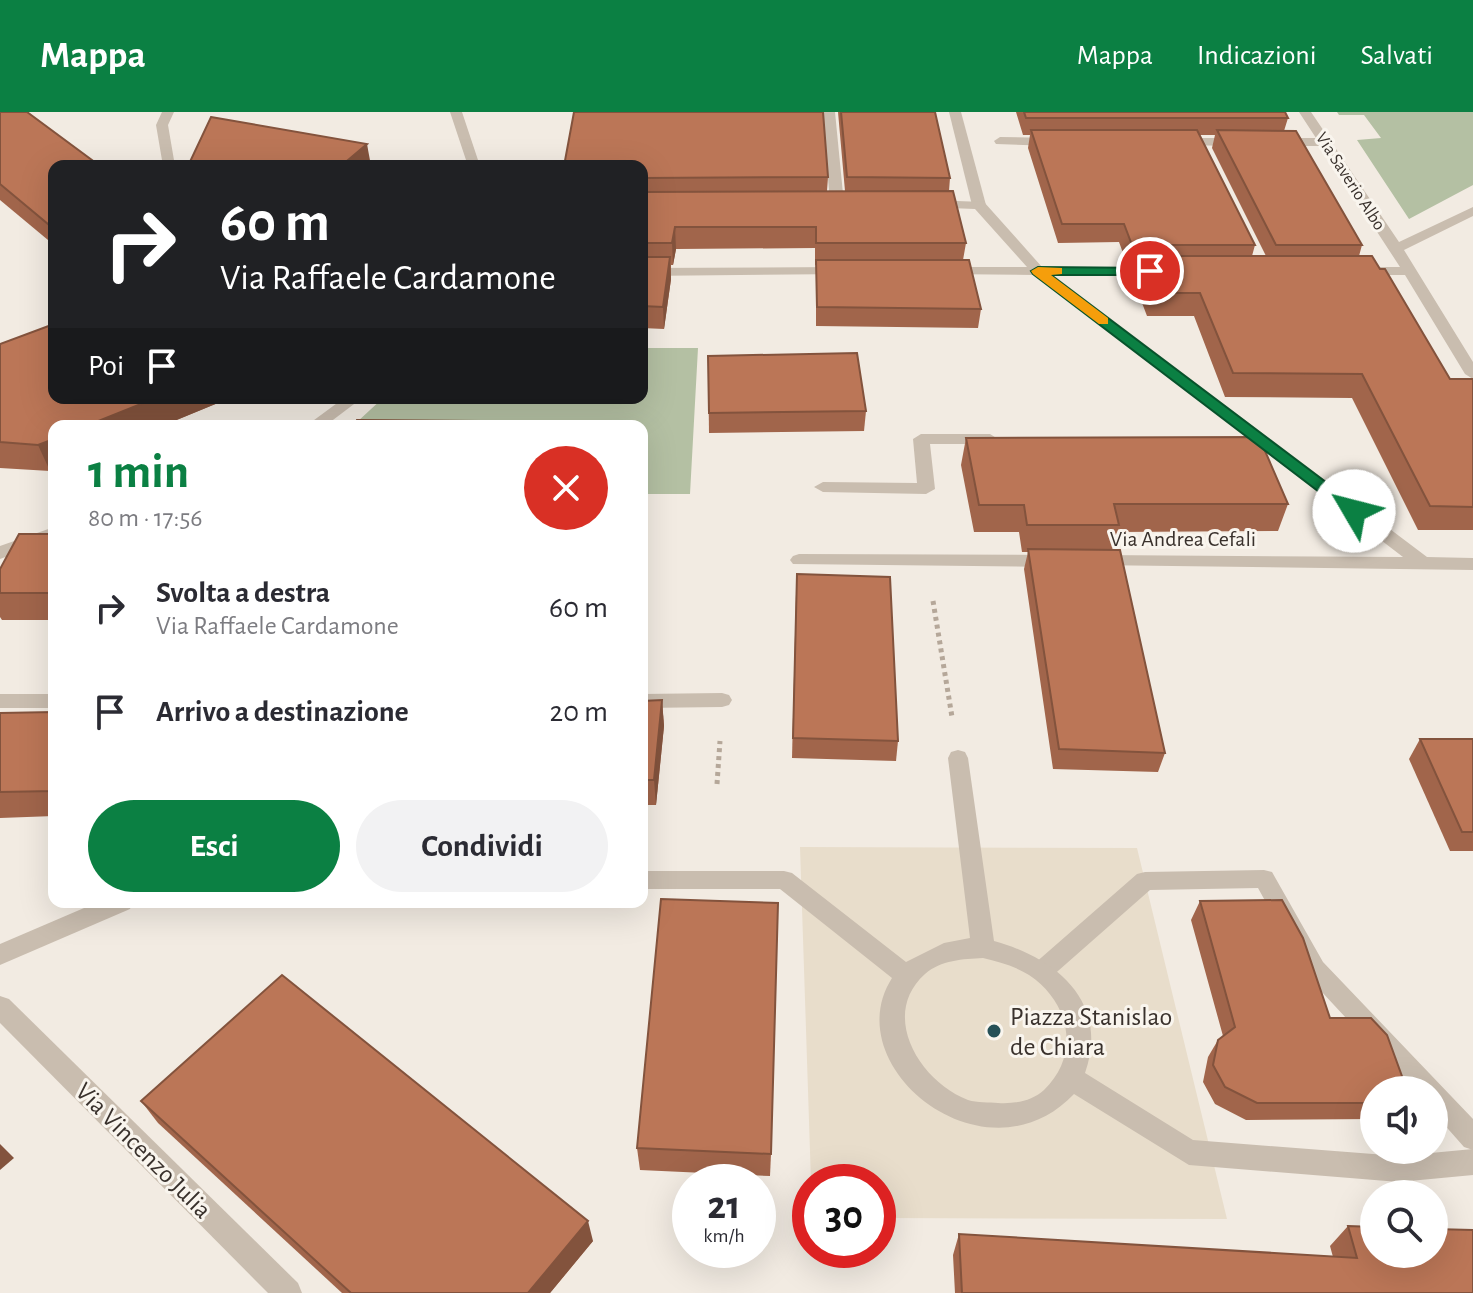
<!DOCTYPE html>
<html lang="it">
<meta charset="utf-8">
<style>
body{margin:0;font-family:"Alegreya Sans",sans-serif;background:#f2f2f3;color:#2b2b33;height:100vh;display:flex;flex-direction:column;font-size:30px;white-space:nowrap}
*{box-sizing:border-box;margin:0}
p{font-size:26px;color:#7c7c81}
.icon{flex:none;width:44px;height:44px;fill:none;stroke:currentColor;stroke-width:2;stroke-linecap:round;stroke-linejoin:round}
.map{position:relative;flex:1;overflow:hidden}
.drawer{position:absolute;left:48px;top:308px;width:600px;height:488px;display:flex;flex-direction:column;background:#fff;border-radius:16px;box-shadow:0 8px 32px #0002}
.drawer>*{flex:none}
.guide{position:absolute;left:48px;top:48px;width:600px;height:244px;border-radius:16px;box-shadow:0 8px 32px #0002;background:#202124;color:#fff;overflow:hidden}
.tools{position:absolute;left:1360px;top:964px;display:grid;gap:16px}
.tools a{display:grid;place-items:center;width:88px;height:88px;border-radius:50%;background:#fff;box-shadow:0 8px 32px #0002;font-size:40px}
.speed{position:absolute;left:672px;top:1052px;display:flex;gap:16px;font-size:40px;font-weight:700;text-align:center}
.speed>*{display:grid;place-content:center;width:104px;height:104px;border-radius:50%;background:#fff;box-shadow:0 8px 32px #0002;line-height:1}
.speed small{font-size:20px;font-weight:400}
.speed .limit{border:12px solid #d22;background:#fff;color:#111}
.pin{position:absolute;display:grid;place-items:center;width:68px;height:68px;color:#fff;margin:-34px;border:4px solid #fff;border-radius:50%;box-shadow:0 2px 8px #0007}
.me{position:absolute;width:88px;margin:-44px;rotate:307deg;stroke-linejoin:round;filter:drop-shadow(0 0 6px #0008)}
.turn{display:flex;align-items:center;gap:28px;height:168px;padding:0 40px;font-size:36px}
.turn .icon{width:104px;height:104px;stroke-width:2.5}
.turn b{display:block;font-size:56px;line-height:68px}
.then{display:flex;align-items:center;height:76px;padding:0 40px;background:#0003;gap:16px;font-size:30px}
.round{display:grid;place-items:center;flex:none;width:84px;height:84px;border-radius:42px;background:#f2f2f3}
.summary{display:flex;align-items:center;justify-content:space-between;height:136px;padding:0 40px}
h1{font-size:48px;font-weight:700;line-height:60px;color:#0b8043}
.cta{display:flex;gap:16px;margin-top:auto;padding:16px 40px}
.cta a{flex:1;height:92px;border-radius:48px;background:#0b8043;color:#fff;font-size:32px;font-weight:700;line-height:92px;text-align:center}
.cta a+a{background:#f2f2f3;color:#2b2b33}
ul{padding:0;list-style:none}
li{display:flex;align-items:center;gap:24px;height:104px;padding:0 40px}
li div{flex:1}
li b{display:block;font-size:30px}
li em{font-style:normal}
header{display:flex;align-items:center;gap:48px;box-sizing:border-box;height:112px;padding:0 40px;background:#0b8043;color:#fff}
header strong{font-size:38px}
nav{display:flex;gap:44px;margin-inline-start:auto;font-size:28px}
.map>svg:first-child{display:block}
</style>
<header>
<strong>Mappa</strong>
<nav><a>Mappa</a><a>Indicazioni</a><a>Salvati</a></nav>
</header>
<div class="map">
<svg width="1473" height="1181" viewBox="0 0 1473 1181">
<rect width="100%" height="100%" fill="#f2ebe2"/>
<!-- green -->
<g fill="#b4c0a3">
<polygon points="1337,0 1473,0 1473,73 1409,107 1357,28 1381,26 1364,3 1339,3"/>
<polygon points="642,236 698,236 690,382 642,382 642,314 357,310 383,286 642,286"/>
</g>
<!-- plaza -->
<polygon fill="#e8ddcb" points="800,735 1137,736 1227,1107 878,1106 878,1070 811,1070"/>
<g fill="none" stroke-linecap="round" stroke-linejoin="round">
<!-- path -->
<g stroke="#b5a799" stroke-width="5" stroke-dasharray="4 4" stroke-linecap="butt">
<polyline points="933,489 952,605"/>
<polyline points="717,672 720,629"/>
</g>
<!-- service -->
<g fill="#c9bdaf" fill-rule="evenodd">
<polygon points="949,0 961,0 986,93 984,96 972,93"/>
<polygon points="1264,758 1272,760 1323,850 1473,1007 1473,1038 1464,1035 1434,1001 1434,978 1413,978 1307,864 1258,776 1150,778 1050,866 1042,869 1034,866 1030,859 1034,852 1137,762 1145,760"/>
</g>
<!-- minor -->
<g fill="#c9bdaf" fill-rule="evenodd">
<polygon points="162,0 174,0 168,13 175,54 163,54 156,13"/>
<polygon points="450,0 462,0 480,54 468,54"/>
<polygon points="823,0 835,0 844,92 837,96 830,92"/>
<polygon points="1299,0 1311,0 1399,130 1473,95 1473,104 1404,138 1473,250 1473,267 1465,262 1405,163 1361,163 1354,159 1361,155 1400,155 1321,34 1277,34 1271,30 1277,26 1316,26"/>
<polygon points="1000,25 1053,26 1059,30 1053,34 996,32 994,29"/>
<polygon points="1177,26 1241,26 1247,30 1241,34 1173,33 1171,30"/>
<polygon points="929,88 984,90 1042,155 1166,156 1166,162 1161,163 1053,163 1427,445 1473,446 1473,458 1093,453 1090,449 1099,443 1403,445 1035,163 940,162 938,159 945,155 1027,155 975,97 924,95 924,89"/>
<polygon points="841,155 848,159 846,162 642,164 642,156"/>
<polygon points="344,286 362,286 325,314 306,314"/>
<polygon points="921,322 990,322 998,327 990,332 930,332 935,377 926,382 823,380 814,375 823,370 917,371 913,327"/>
<polygon points="54,415 54,427 0,447 0,434"/>
<polygon points="799,442 1051,443 1060,449 1051,455 793,452 790,448 793,444"/>
<polygon points="722,581 729,583 732,588 729,593 722,595 642,596 642,582"/>
<rect x="0" y="582" width="54" height="14"/>
<path d="M958 638 965 640 968 646 994 829C1056 846 1110 890 1085 961L1193 1028 1399 1044 1473 1037V1063L1399 1070 1189 1053 1074 982C986 1075 835 955 892 866L780 777H642V759H784L792 761 906 850 944 831 970 826 948 646 951 640ZM983 846C999 850 1015 854 1029 863 1070 890 1081 943 1044 978 1032 989 1015 992 998 991 989 990 977 991 968 988 920 970 879 903 925 862 941 848 963 847 983 846Z"/>
<polygon points="98,790 133,790 130,797 0,853 0,832"/>
<polygon points="0,884 9,887 298,1171 302,1181 268,1181 0,911"/>
</g>
</g>
<!-- wall -->
<g fill="#a1654b" fill-rule="evenodd">
<polygon points="0,0 54,54 54,133 0,88"/>
<polygon points="838,0 935,0 950,66 949,79 966,131 963,148 981,197 978,216 816,214 816,153 815,153 815,136 676,137 673,153 671,153 671,167 664,217 642,216 642,54 828,65 827,79 845,79"/>
<path d="M1016 0H1285L1288 6 1284 19 1362 133 1359 144 1450 267H1473V418H1418L1352 286 1225 285 1194 204H1147L1133 167 1137 152H1127L1119 130 1058 131 1028 36 1030 23H1023ZM1199 23H1215L1212 36 1266 144H1252L1255 133Z"/>
<polygon points="0,232 54,286 230,286 162,314 54,314 50,359 0,356"/>
<polygon points="708,244 866,299 864,319 709,321"/>
<polygon points="966,326 1288,392 1278,419 1117,420 1112,438 1165,641 1158,660 1053,657 1024,457 1028,440 1022,440 1019,420 974,420 961,353"/>
<polygon points="54,422 54,508 2,508 0,505 0,457"/>
<polygon points="796,482 898,629 896,649 792,646"/>
<polygon points="662,588 664,614 656,693 642,693 642,589"/>
<polygon points="54,600 54,704 0,706 0,601"/>
<polygon points="1420,627 1473,627 1473,739 1450,739 1409,647"/>
<polygon points="1200,789 1330,906 1374,978 1374,1007 1246,1008 1215,992 1203,970 1208,945 1218,928 1223,924 1191,808"/>
<polygon points="141,989 593,1129 550,1181 342,1181 158,1011"/>
<polygon points="637,1036 771,1042 770,1064 640,1058"/>
<polygon points="1348,1114 1473,1181 955,1181 953,1143 959,1122 1333,1145 1330,1134"/>
</g>
<!-- shaded-wall -->
<g fill="#83533d">
<polygon points="367,32 371,54 341,54"/>
<polygon points="675,115 676,137 673,153 672,131"/>
<polygon points="670,145 671,167 664,217 663,195"/>
<polygon points="156,286 230,286 162,314 86,314"/>
<polygon points="54,327 54,358 50,359 38,333"/>
<polygon points="662,588 664,614 656,693 654,668"/>
<polygon points="0,1032 14,1046 0,1058"/>
<polygon points="588,1109 593,1129 550,1181 528,1181"/>
</g>
<!-- building -->
<g fill="#bb7657" stroke="#83533d" stroke-width="2">
<polygon points="0,0 27,0 100,54 54,54 54,117 0,72"/>
<polygon points="574,0 823,0 828,65 642,66 642,54 564,54"/>
<polygon points="841,0 935,0 950,66 847,65"/>
<polygon points="1024,0 1285,0 1288,6 1026,6"/>
<polygon points="211,5 367,32 341,54 188,54"/>
<polygon points="1031,18 1197,18 1255,133 1132,133 1124,112 1062,112"/>
<polygon points="1217,18 1296,19 1362,133 1276,133"/>
<polygon points="953,79 966,131 816,131 816,115 675,115 672,131 642,131 642,80"/>
<polygon points="1139,144 1372,144 1380,157 1385,157 1450,267 1473,267 1473,395 1430,394 1362,262 1233,261 1200,181 1153,181"/>
<polygon points="642,145 670,145 663,195 642,194"/>
<polygon points="816,148 969,148 981,197 817,195"/>
<polygon points="54,212 54,286 156,286 86,314 54,314 54,327 38,333 0,330 0,232"/>
<polygon points="857,241 866,299 709,301 708,244"/>
<polygon points="357,308 479,309 477,314 355,314"/>
<polygon points="1259,325 1288,392 1114,392 1119,413 1027,413 1024,393 979,393 966,326"/>
<polygon points="19,422 54,422 54,481 0,481 0,457"/>
<polygon points="1028,437 1120,438 1165,641 1059,637"/>
<polygon points="797,462 890,465 898,629 793,626"/>
<polygon points="662,588 654,668 642,668 642,589"/>
<polygon points="54,600 54,679 0,680 0,601"/>
<polygon points="1420,627 1473,627 1473,720 1462,720"/>
<polygon points="661,787 778,791 771,1042 637,1036"/>
<polygon points="1282,788 1303,826 1330,906 1371,906 1387,923 1407,978 1374,978 1374,991 1257,991 1225,975 1213,953 1218,928 1235,915 1200,789"/>
<polygon points="282,863 588,1109 528,1181 351,1181 141,989"/>
<polygon points="1348,1114 1374,1115 1374,1142 1434,1142 1434,1117 1473,1118 1473,1181 962,1181 959,1122 1357,1146"/>
</g>
<!-- route -->
<polygon fill="#0b8043" stroke="#07532c" stroke-width="2" points="1038,155 1155,156 1155,162 1150,163 1051,163 1359,395 1359,402 1348,402 1033,162 1031,159"/>
<!-- slow -->
<polygon fill="#f59e0b" points="1038,155 1062,156 1062,162 1051,163 1108,206 1108,212 1099,212 1033,162 1031,159"/>
<!-- markers -->
<circle fill="#255057" stroke="#f9f5ee" stroke-width="3" cx="994" cy="919" r="8"/>
<g text-anchor="middle" stroke-width="6" stroke-linejoin="round" paint-order="stroke">
<!-- far-street labels -->
<g font-size="18" fill="#39312c" stroke="#f9f5ee">
<text transform="translate(1351 69) rotate(57)" y="6">Via Saverio Albo</text>
</g>
<!-- street labels -->
<g font-size="22" fill="#39312c" stroke="#f9f5ee">
<text x="1183" y="434">Via Andrea Cefali</text>
</g>
<!-- near-poi labels -->
<g font-size="26" fill="#39312c" stroke="#f9f5ee" text-anchor="start">
<text x="1010" y="913">Piazza Stanislao<tspan x="1010" dy="30">de Chiara</tspan></text>
</g>
<!-- near-street labels -->
<g font-size="26" fill="#39312c" stroke="#f9f5ee">
<text transform="translate(144 1038) rotate(45)" y="9">Via Vincenzo Julia</text>
</g>
</g>
</svg>
<div class="tools">
<a><svg class="icon" aria-label="sound" viewBox="0 0 24 24"><path d="M4 9h4l5-4v14l-5-4H4zM17 9q2 3 0 6"/></svg></a>
<a><svg class="icon" aria-label="search" viewBox="0 0 24 24"><circle cx="10" cy="10" r="6"/><path d="M15 15l6 6"/></svg></a>
</div>
<div class="speed"><div>21<small>km/h</small></div><div class="limit">30</div></div>
<div class="pin" style="left:1150px;top:159px;background:#d93025"><svg class="icon" aria-label="arrive" viewBox="0 0 24 24"><path d="M6 21V4h12l-3 4 3 4H6"/></svg></div>
<svg class="me" style="left:1354px;top:399px" viewBox="-20 -20 40 40"><circle r="19" fill="#fff"/><path d="M0-13L10 11 0 6-10 11z" fill="#0b8043"/></svg>
<div class="guide">
<div class="turn"><svg class="icon" aria-label="right" viewBox="0 0 24 24"><path d="M7 20v-9h11M14 6l5 5-5 5"/></svg><div><b>60 m</b>Via Raffaele Cardamone</div></div>
<div class="then">Poi<svg class="icon" aria-label="arrive" viewBox="0 0 24 24"><path d="M6 21V4h12l-3 4 3 4H6"/></svg></div>
</div>
<section class="drawer">
<div class="summary"><div><h1>1 min</h1><p>80 m · 17:56</p></div><a class="round" style="background:#d93025;color:#fff"><svg class="icon" aria-label="close" viewBox="0 0 24 24"><path d="M6 6l12 12M18 6L6 18"/></svg></a></div>
<ul>
<li><svg class="icon" aria-label="right" viewBox="0 0 24 24"><path d="M7 20v-9h11M14 6l5 5-5 5"/></svg><div><b>Svolta a destra</b><p>Via Raffaele Cardamone</p></div><em>60 m</em></li>
<li><svg class="icon" aria-label="arrive" viewBox="0 0 24 24"><path d="M6 21V4h12l-3 4 3 4H6"/></svg><div><b>Arrivo a destinazione</b></div><em>20 m</em></li>
</ul>
<div class="cta"><a>Esci</a><a>Condividi</a></div>
</section>
</div>
